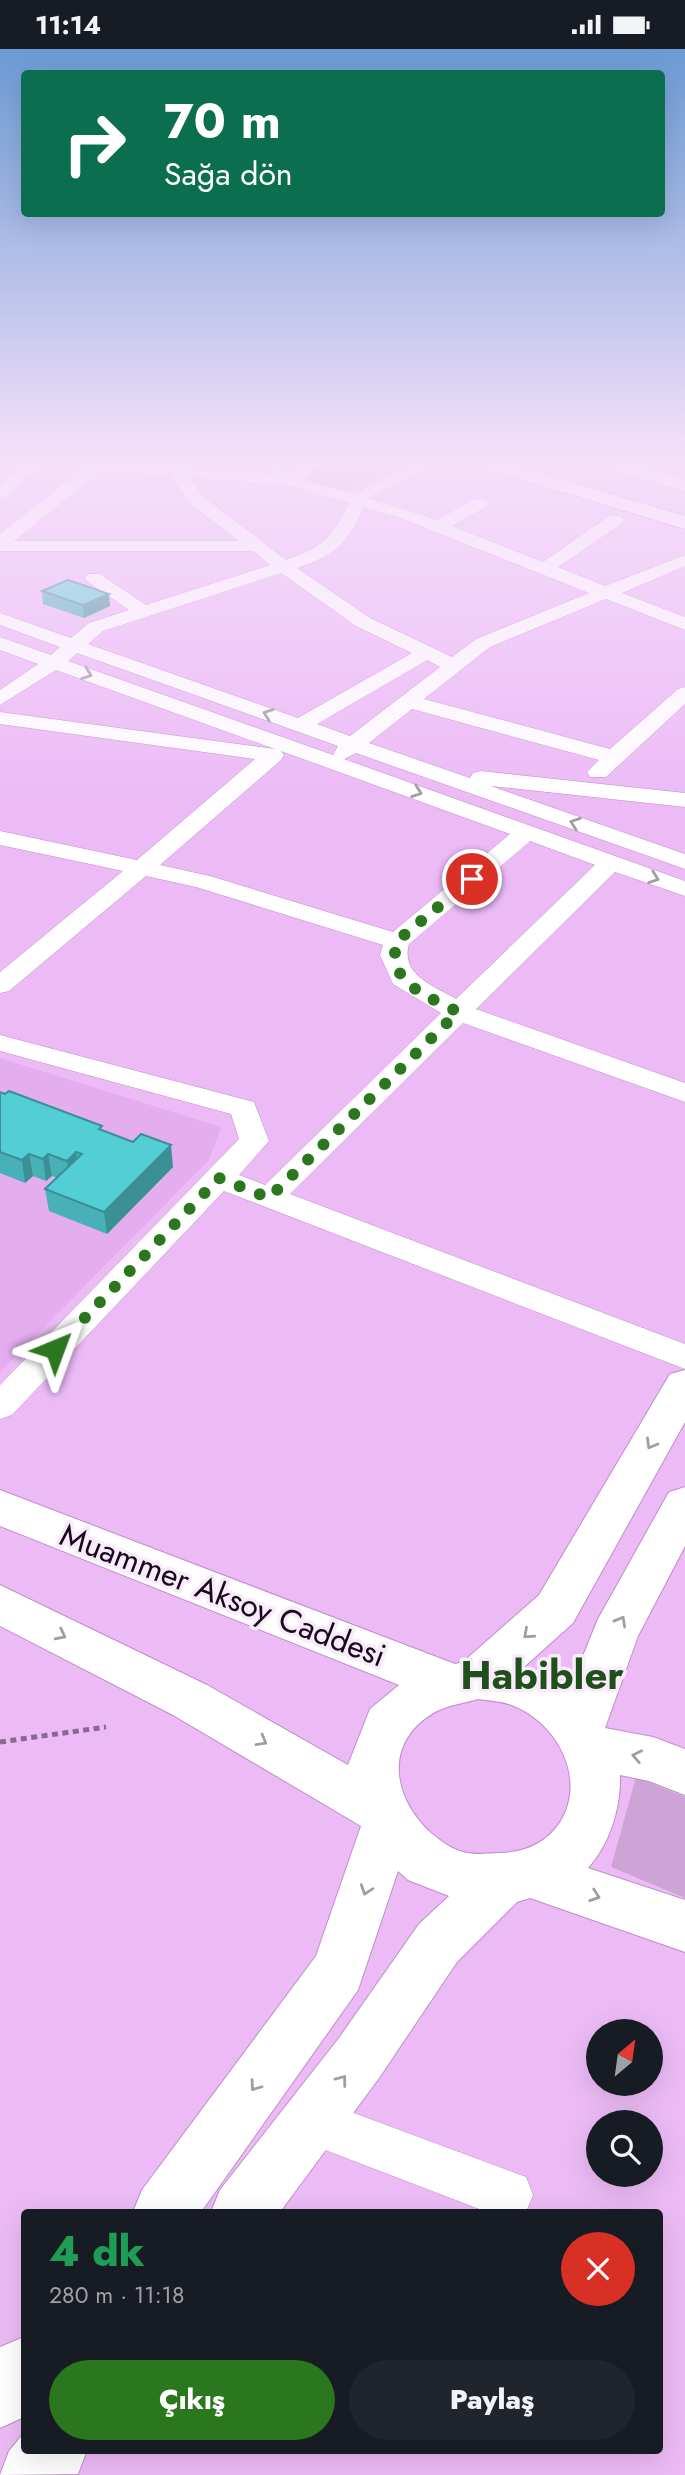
<!DOCTYPE html>
<html lang="tr">
<meta charset="utf-8">
<style>
body{margin:0;font-family:Jost,sans-serif;background:#20242c;color:#f1f3f6;height:100vh;display:flex;flex-direction:column;font-size:26px;white-space:nowrap}
*{box-sizing:border-box;margin:0}
p{font-size:23px;color:#9ea1a6}
.icon{flex:none;width:38px;height:38px;fill:none;stroke:currentColor;stroke-width:2;stroke-linecap:round;stroke-linejoin:round}
.map{position:relative;flex:1;overflow:hidden}
.drawer{position:absolute;left:21px;top:2160px;width:642px;height:245px;display:flex;flex-direction:column;background:#171b24;border-radius:7px;box-shadow:0 7px 28px #0002}
.drawer>*{flex:none}
.guide{position:absolute;left:21px;top:21px;width:644px;height:147px;border-radius:7px;box-shadow:0 7px 28px #0002;background:#0b6e4f;color:#fff;overflow:hidden}
.needle{width:46px;rotate:29deg}
.controls{position:absolute;left:586px;top:1970px;display:grid;gap:14px}
.controls a{display:grid;place-items:center;width:77px;height:77px;border-radius:50%;background:#171b24;box-shadow:0 7px 28px #0002;font-size:35px}
.pin{position:absolute;display:grid;place-items:center;width:60px;height:60px;color:#fff;margin:-30px;border:4px solid #fff;border-radius:50%;box-shadow:0 2px 7px #0007}
.me{position:absolute;width:77px;margin:-38px;rotate:44deg;stroke-linejoin:round;filter:drop-shadow(0 0 5px #0008)}
.turn{display:flex;align-items:center;gap:24px;height:147px;padding:0 28px;font-size:32px}
.turn .icon{width:91px;height:91px;stroke-width:2.5}
.turn b{display:block;font-size:49px;line-height:60px}
.round{display:grid;place-items:center;flex:none;width:74px;height:74px;border-radius:37px;background:#20242c}
.head{display:flex;align-items:center;justify-content:space-between;height:119px;padding:0 28px}
h1{font-size:42px;font-weight:800;line-height:52px;color:#1e9e55}
.button{display:flex;gap:14px;margin-top:auto;padding:14px 28px}
.button a{flex:1;height:80px;border-radius:42px;background:#2a771d;color:#fff;font-size:28px;font-weight:800;line-height:80px;text-align:center}
.button a+a{background:#20242c;color:#f1f3f6}
.status{display:flex;justify-content:space-between;align-items:center;height:49px;padding:0 35px;background:#171b24;direction:ltr}
.status svg{height:19px;fill:currentColor}
.map>svg:first-child{display:block}
</style>
<div class="status"><b>11:14</b><svg viewBox="0 0 49 12"><path d="M0 12V9h3v3zM5 12V6h3v6zM10 12V3h3v9zM15 12V0h3v12zM26 1h20v11H26zM47 4h2v5h-2z"/></svg></div>
<div class="map">
<svg width="685" height="2426" viewBox="0 0 685 2426">
<rect width="100%" height="100%" fill="#ecbbf6"/>
<!-- built -->
<polygon fill="#e4aeee" points="0,1009 221,1078 209,1111 0,1323"/>
<!-- green -->
<g fill="#cea4d6">
<polygon points="332,408 414,408 346,442 301,428"/>
<polygon points="636,1728 685,1748 685,1849 611,1818"/>
</g>
<g fill="none" stroke-linecap="round" stroke-linejoin="round">
<!-- minor casing -->
<g stroke="#be8ec7" stroke-width="1">
<g id="minor">
<path d="M0 408H44L270 425 271 420 277 418 288 424 314 408H332L301 430 354 445 428 408H448L368 449 437 471 474 450H486L488 454 486 458 452 477 543 513 609 467H621L624 471 621 475 558 518 605 537 685 506V517L622 544 685 568V581L606 550 490 598 424 650 610 700 678 640 685 638V655L606 728H590L587 723 599 711 412 660 369 694 470 729 473 724 481 722 685 744V758L491 737 685 805V820L356 704 344 710 685 832V847L615 823 476 960 685 1034V1053L463 974 290 1145 685 1295V1320L224 1142 12 1366 0 1370V1336L239 1090 231 1065 0 1002V986L254 1053 269 1092 239 1126 265 1136 441 964 393 935 380 906 383 896 196 838 146 827 9 942 0 944V923L123 822 0 796V782L137 811 255 710 0 675V663L275 700 56 621 0 656V641L38 615 0 601V588L51 606 60 598 0 576V564L71 589 89 574 129 561 88 533 85 529 88 525H100L146 556 270 516 253 502H0V485L82 420 40 417 6 448 0 449V435L23 416 0 414ZM101 422 171 427 193 457 239 492H14ZM188 428 287 436 349 454C333 488 322 499 286 511L205 449ZM364 458 403 470 589 544 476 590 452 608 370 569 297 519C336 506 347 495 364 458ZM281 524 356 577 412 604 298 669 88 595 103 582ZM77 604 338 697 333 706 68 612ZM427 611 440 618 350 687 317 675ZM281 702 510 785 393 883 210 827 160 816 281 711 284 706ZM530 792 595 816 456 950C434 937 400 926 409 895Z"/>
<polygon points="311,2048 526,2128 533,2146 526,2163 487,2163 294,2089 287,2072 294,2055"/>
</g>
</g>
<!-- major casing -->
<g stroke="#be8ec7" stroke-width="2">
<g id="major">
<polygon points="458,408 487,408 685,467 685,480 461,412"/>
<polygon points="578,408 608,408 685,430 685,442 581,412"/>
<path d="M685 1321V1373L573 1574 524 1618 570 1639 598 1570 669 1443 685 1438V1497L638 1587 605 1679 653 1688 685 1700V1746L649 1732 620 1726C621 1758 610 1795 588 1819L685 1851V1903L530 1849 517 1853 457 1913 379 2029 280 2163H211L220 2141 339 1989 419 1875 449 1847 408 1831 398 1822 358 1941 201 2163H133L142 2141 316 1907 361 1777 173 1666 0 1577V1536L207 1636 348 1716 370 1660 399 1636 0 1477V1441L455 1615 463 1613 539 1546 670 1325ZM478 1650C490 1652 503 1652 514 1657 556 1674 586 1727 562 1770 548 1794 526 1803 500 1804 490 1804 478 1806 468 1804 454 1802 442 1793 431 1784 391 1748 383 1691 437 1662 449 1656 465 1654 478 1650Z"/>
<polygon points="24,2288 24,2368 0,2379 0,2298"/>
<polygon points="24,2384 24,2401 87,2401 78,2425 0,2426 9,2402"/>
</g>
</g>
<!-- path -->
<polyline stroke="#8a6891" stroke-width="5" stroke-dasharray="6 4.5" stroke-linecap="butt" points="0,1693 106,1678"/>
<!-- minor -->
<use href="#minor" fill="#fff" fill-rule="evenodd"/>
<!-- major -->
<use href="#major" fill="#fff" fill-rule="evenodd"/>
</g>
<!-- wall -->
<g fill="#48b1b7">
<polygon points="42,542 110,557 84,569 43,555"/>
<polygon points="0,1043 103,1082 173,1118 107,1185 49,1162 45,1140 57,1129 52,1127 46,1132 33,1127 25,1134 0,1124"/>
</g>
<!-- shaded-wall -->
<g fill="#3b9095">
<polygon points="109,545 110,557 84,569 83,556"/>
<polygon points="171,1096 173,1118 107,1185 104,1163"/>
<polygon points="76,1103 79,1125 70,1134 67,1112"/>
<polygon points="29,1105 33,1127 25,1134 22,1111"/>
<polygon points="48,1105 52,1127 46,1132 43,1110"/>
</g>
<!-- building -->
<g fill="#54ced5" stroke="#3b9095" stroke-width="2">
<polygon points="68,531 109,545 83,556 42,542"/>
<polygon points="9,1042 102,1077 99,1080 133,1093 141,1085 171,1096 104,1163 45,1140 82,1105 76,1103 67,1112 48,1105 43,1110 29,1105 22,1111 0,1103 0,1043 5,1045"/>
</g>
<!-- one-way arrows -->
<defs><path id="oneway-chevron" d="M-2-3.5L2.5 0L-2 3.5" fill="none" stroke-width="1.6" stroke-linecap="round" stroke-linejoin="round" transform="scale(1.75)"/></defs>
<g stroke="#a39ca4">
<use href="#oneway-chevron" transform="translate(87 625) rotate(20)"/>
<use href="#oneway-chevron" transform="translate(268 665) rotate(-161)"/>
<use href="#oneway-chevron" transform="translate(417 743) rotate(20)"/>
<use href="#oneway-chevron" transform="translate(575 774) rotate(-160)"/>
<use href="#oneway-chevron" transform="translate(654 829) rotate(20)"/>
<use href="#oneway-chevron" transform="translate(651 1395) rotate(120)"/>
<use href="#oneway-chevron" transform="translate(621 1572) rotate(-61)"/>
<use href="#oneway-chevron" transform="translate(528 1585) rotate(138)"/>
<use href="#oneway-chevron" transform="translate(61 1586) rotate(27)"/>
<use href="#oneway-chevron" transform="translate(262 1692) rotate(30)"/>
<use href="#oneway-chevron" transform="translate(637 1707) rotate(-169)"/>
<use href="#oneway-chevron" transform="translate(366 1841) rotate(109)"/>
<use href="#oneway-chevron" transform="translate(595 1847) rotate(19)"/>
<use href="#oneway-chevron" transform="translate(342 2031) rotate(-53)"/>
<use href="#oneway-chevron" transform="translate(255 2037) rotate(126)"/>
</g>
<!-- sky -->
<linearGradient id="sky" x2="0" y2="1"><stop stop-color="#6b9bd4"/><stop offset="0.55" stop-color="#f6e0fb"/><stop offset="1" stop-color="#f6e0fb" stop-opacity="0"/></linearGradient>
<rect width="685" height="747" fill="url(#sky)"/>
<g fill="none" stroke-linecap="round" stroke-linejoin="round">
<!-- route -->
<path stroke="#2a771d" stroke-width="12" stroke-dasharray="0 21.6" d="M55 1300 219 1129 269 1149 458 963C428 947 385 934 397 892L472 830"/>
</g>
<g text-anchor="middle" stroke-width="7" stroke-linejoin="round" paint-order="stroke">
<!-- near-street labels -->
<g font-size="32" fill="#19081c" stroke="#f9eafc">
<text transform="translate(223 1546) rotate(21)" y="11">Muammer Aksoy Caddesi</text>
</g>
<!-- near-district labels -->
<g font-size="40" font-weight="bold" fill="#205019" stroke="#f9eafc">
<text x="542" y="1640">Habibler</text>
</g>
</g>
</svg>
<div class="controls">
<a><svg class="needle" viewBox="-14 -14 28 28"><path d="M0-13l5 13h-10z" fill="#e53935"/><path d="M0 13l5-13h-10z" fill="#9ea1a6"/></svg></a>
<a><svg class="icon" aria-label="search" viewBox="0 0 24 24"><circle cx="10" cy="10" r="6"/><path d="M15 15l6 6"/></svg></a>
</div>
<div class="pin" style="left:472px;top:830px;background:#d93025"><svg class="icon" aria-label="arrive" viewBox="0 0 24 24"><path d="M6 21V4h12l-3 4 3 4H6"/></svg></div>
<svg class="me" style="left:55px;top:1300px" viewBox="-20 -20 40 40"><path d="M0-17L14 15 0 8-14 15z" fill="#2a771d" stroke="#fff" stroke-width="4"/></svg>
<div class="guide">
<div class="turn"><svg class="icon" aria-label="right" viewBox="0 0 24 24"><path d="M7 20v-9h11M14 6l5 5-5 5"/></svg><div><b>70 m</b>Sağa dön</div></div>
</div>
<section class="drawer">
<div class="head"><div><h1>4 dk</h1><p>280 m · 11:18</p></div><a class="round" style="background:#d93025;color:#fff"><svg class="icon" aria-label="close" viewBox="0 0 24 24"><path d="M6 6l12 12M18 6L6 18"/></svg></a></div>
<div class="button"><a>Çıkış</a><a>Paylaş</a></div>
</section>
</div>
